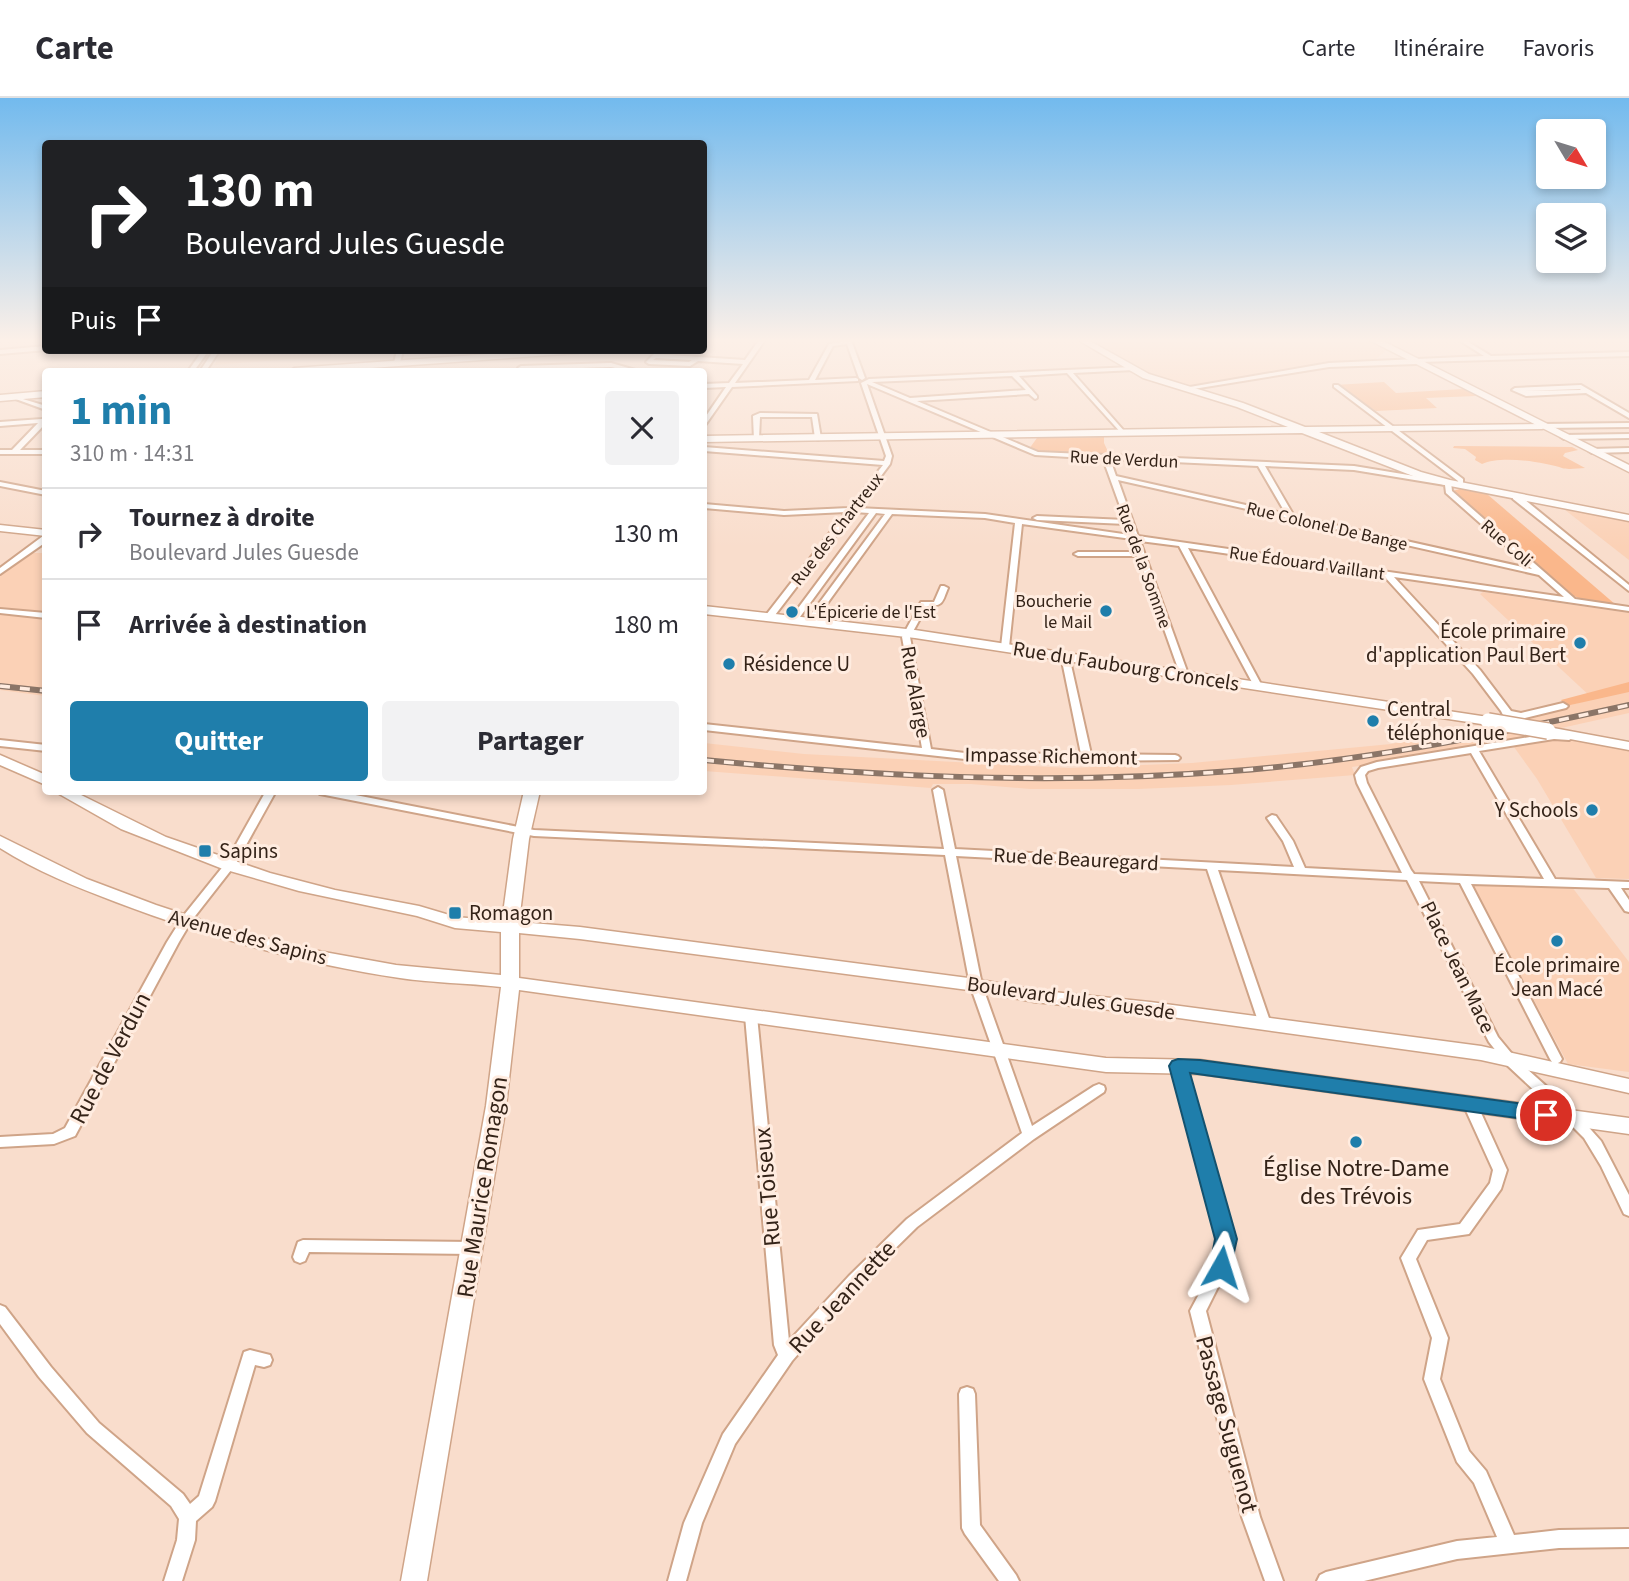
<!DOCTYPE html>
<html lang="fr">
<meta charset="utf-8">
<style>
body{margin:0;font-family:"Source Sans 3",sans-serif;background:#f2f2f3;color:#2b2b33;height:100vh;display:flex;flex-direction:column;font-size:26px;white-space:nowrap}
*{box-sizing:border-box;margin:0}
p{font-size:23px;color:#7c7c81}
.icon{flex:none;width:38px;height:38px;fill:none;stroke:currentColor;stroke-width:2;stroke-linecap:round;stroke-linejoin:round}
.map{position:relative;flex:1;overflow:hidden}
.sheet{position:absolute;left:42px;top:270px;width:665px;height:427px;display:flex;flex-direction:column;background:#fff;border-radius:7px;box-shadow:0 4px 10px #0003}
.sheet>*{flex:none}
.top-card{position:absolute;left:42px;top:42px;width:665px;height:214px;border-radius:7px;box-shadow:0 4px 10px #0003;background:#202124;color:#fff;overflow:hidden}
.needle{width:46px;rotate:128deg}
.tools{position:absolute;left:1536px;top:21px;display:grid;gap:14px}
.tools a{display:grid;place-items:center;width:70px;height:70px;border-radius:7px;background:#fff;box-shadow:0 4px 10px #0003;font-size:35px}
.pin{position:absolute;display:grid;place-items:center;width:60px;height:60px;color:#fff;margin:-30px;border:4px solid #fff;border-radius:50%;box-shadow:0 2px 7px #0007}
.me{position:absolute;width:77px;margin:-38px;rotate:6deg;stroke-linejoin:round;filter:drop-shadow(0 0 5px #0008)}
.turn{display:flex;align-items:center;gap:24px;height:147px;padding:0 28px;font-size:32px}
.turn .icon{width:91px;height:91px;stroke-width:2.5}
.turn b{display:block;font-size:49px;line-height:60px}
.then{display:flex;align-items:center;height:66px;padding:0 28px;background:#0003;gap:14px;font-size:26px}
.round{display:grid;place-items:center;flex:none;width:74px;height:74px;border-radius:7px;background:#f2f2f3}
.summary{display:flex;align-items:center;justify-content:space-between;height:119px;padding:0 28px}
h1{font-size:42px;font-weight:700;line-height:52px;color:#1f7eab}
.button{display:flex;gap:14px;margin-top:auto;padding:14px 28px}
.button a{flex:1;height:80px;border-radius:7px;background:#1f7eab;color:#fff;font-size:28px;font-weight:700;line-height:80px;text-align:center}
.button a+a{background:#f2f2f3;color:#2b2b33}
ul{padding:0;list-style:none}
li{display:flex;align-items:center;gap:21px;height:91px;padding:0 28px;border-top:2px solid #e1e1e2}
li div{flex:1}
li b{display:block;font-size:26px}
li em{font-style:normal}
header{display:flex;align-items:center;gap:42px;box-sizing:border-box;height:98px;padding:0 35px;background:#fff;border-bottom:2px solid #e1e1e2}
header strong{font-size:33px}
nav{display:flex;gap:38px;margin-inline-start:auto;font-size:24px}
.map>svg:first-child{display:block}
</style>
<header>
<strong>Carte</strong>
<nav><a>Carte</a><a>Itinéraire</a><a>Favoris</a></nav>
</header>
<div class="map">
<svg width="1629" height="1483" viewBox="0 0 1629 1483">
<rect width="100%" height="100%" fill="#f9ddcc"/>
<!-- built -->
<g fill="#fbd1b6">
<polygon points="1087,242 1368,242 1387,252 1372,264 1334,265 1189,288 1149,277"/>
<polygon points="223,252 325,252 332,254 331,258 214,267"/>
<polygon points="1560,408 1629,421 1629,462"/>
<polygon points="28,455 45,455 45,598 0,592 0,475"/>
<polygon points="1483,494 1629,515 1629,615 1443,656 1352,669 1355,677 1231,687 1138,691 1030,691 971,686 933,686 931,690 704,673 704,645 804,656 1069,670 1192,665 1391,646 1524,619 1621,594 1592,600 1480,496"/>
<polygon points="1563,641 1629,653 1629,781 1596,780 1537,681 1514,649"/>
<polygon points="1472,786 1572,789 1629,864 1629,974 1568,966"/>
</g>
<!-- green -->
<g fill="#fab78b">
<polygon points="1384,284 1396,295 1463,291 1476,298 1426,300 1437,310 1376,313 1335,287"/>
<polygon points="1104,339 1104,345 1110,358 1042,355 1029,351 1037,340"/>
<path d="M1454 348 1572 349 1578 352 1565 355 1563 358 1585 370C1578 370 1568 372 1562 370 1543 364 1501 357 1482 366L1475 362 1476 359 1465 351 1453 350Z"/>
<polygon points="1460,391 1487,396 1616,507 1583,502 1574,498 1452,393"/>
<polygon points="1629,584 1629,594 1566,608 1561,602"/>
</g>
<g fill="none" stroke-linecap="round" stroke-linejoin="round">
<!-- street casing -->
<g stroke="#cfa488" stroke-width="4">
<g id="street">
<path d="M759 242H765L735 285 809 282 829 246 851 242 865 280 862 282 859 280 847 246 833 248 815 282 856 280 858 281V283L732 289 706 326 704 327V321L726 289 704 290V286L729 285 743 266 698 263 690 268 649 266 646 264 654 256 745 262ZM656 260 692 262 689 264 653 262Z"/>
<polygon points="1459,242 1465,242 1491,258 1629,254 1629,258 1419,264 1416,266 1329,269 1187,292 1184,290 1329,265 1484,258"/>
<polygon points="46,248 46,252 0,256 0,252"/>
<polygon points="203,252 209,252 194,273 188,273"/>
<polygon points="214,252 220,252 206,273 200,273"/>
<polygon points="397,252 403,252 400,265 397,267 394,265"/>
<polygon points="611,265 639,273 629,273 611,269 521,272 518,270 521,268"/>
<path d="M1132 269 1134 270V272L1073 275 1125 334 1126 335 1123 337 1067 275 1019 278 1037 298V300L1035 301 1029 296 917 303 1038 354 1354 368 1451 384 1452 393 1575 501 1629 509V513L1394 479 1480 572 1511 613 1521 615 1563 605 1568 608 1566 610 1521 621 1513 619 1517 627 1512 630 1509 629 1501 613 1473 576 1384 478 1188 450 1262 588 1258 591 1254 588 1179 448 1140 443 1188 576 1184 579 1180 576 1138 458H1078L1074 456 1078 454H1136L1132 441 1022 426 1009 549 1005 552 1001 549 1015 425 985 420 892 416 813 525H810L806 523 885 416 876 415 797 523H794L790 521 869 415 854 414 772 521H766V517L846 414 784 417 704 410V406L784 413 849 410 883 367 704 353V349L884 363 886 358 861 285 869 281ZM1012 278 1026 292 910 300 872 284ZM867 286 1035 357 1103 361 1125 422 1037 418 1033 420 1037 422 1126 426 1130 437 985 416 857 410 890 366 892 358ZM1110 361 1258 368 1286 416 1116 378ZM1265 368 1354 372 1445 387 1446 395 1532 471 1294 418ZM1118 382 1539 477 1564 499 1138 438Z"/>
<polygon points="1334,287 1338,287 1463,381 1463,389 1459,389 1458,383 1334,289"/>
<path d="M1581 287 1629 315V320L1586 295 1526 298 1512 292 1515 290ZM1580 291 1581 292 1524 293Z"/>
<polygon points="13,298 46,308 46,312 13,300"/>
<polygon points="760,315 817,316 821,340 818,342 815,340 812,319 760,319 759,341 754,342 753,318"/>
<polygon points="46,319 46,325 20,352 46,352 46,356 0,356 0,352 12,352 38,325 0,328 0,324 42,321"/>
<polygon points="1629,325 1629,329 1542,330 1539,328 1542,326"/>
<polygon points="1629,336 1629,340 1564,341 1561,339 1564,337"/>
<polygon points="1629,350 1629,354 1592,355 1589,353 1592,351"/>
<polygon points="0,384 46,393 46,397 0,388"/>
<polygon points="1513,397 1519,397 1629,487 1629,493 1513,401"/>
<polygon points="43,438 46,438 46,444 0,476 0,470"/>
<path d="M941 488H944L948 490C942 504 944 508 927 508L910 539 931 651 965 655 1081 656 1061 558 1065 555 1069 558 1091 656 1175 657 1178 658 1180 660 1178 662 1087 663 965 661 704 632V626L922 650 902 539 921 504H934Z"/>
<polygon points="0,511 46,515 46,520 0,515"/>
<path d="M1554 635 1569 636 1574 639 1569 642 1554 641 1479 653 1555 781 1629 784V790H1621L1629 802V814L1625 813 1609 790 1471 786 1562 961 1560 964 1556 966 1552 964 1550 961 1460 785 1419 783 1498 939 1517 962 1575 1014 1601 1043 1629 1097V1118L1624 1116 1601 1068 1584 1040 1565 1021 1508 968 1489 944 1407 782 1218 772 1271 926 1269 929H1261L1259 926 1207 771 956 758 982 887 1032 1028 1094 988 1099 986 1104 988 1105 991 1104 994 1034 1041 917 1129 859 1186 792 1263 735 1346 702 1425 686 1483H668L684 1425 723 1336 778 1257 774 1247 745 918 747 915H755L757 918 789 1243 849 1178 907 1121 1022 1035 970 887 945 757 534 738 320 696 315 693H335L534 732 944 751 933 692 938 689 943 692 955 751 1294 769 1283 743 1267 720 1272 717 1276 718 1293 743 1305 770 1402 775 1357 685 1355 677 1361 669 1377 664ZM1471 655 1544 781 1414 776 1411 772 1367 685 1365 677 1368 673 1378 670Z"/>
<polygon points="0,642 46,647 46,653 0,648"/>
<polygon points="266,693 276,693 235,767 192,822 179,844 75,1038 54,1046 0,1049 0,1039 53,1036 65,1030 167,844 184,817 225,766"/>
<polygon points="1178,963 1183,965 1184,968 1233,1141 1228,1169 1206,1213 1260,1419 1283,1483 1265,1483 1242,1419 1190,1213 1214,1168 1219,1141 1172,968 1173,965"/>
<polygon points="1470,1001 1475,1003 1477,1006 1507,1072 1501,1091 1469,1136 1427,1142 1416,1161 1448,1240 1440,1281 1469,1353 1486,1373 1514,1437 1559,1432 1629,1431 1629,1449 1559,1450 1457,1461 1364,1483 1317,1483 1320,1477 1326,1474 1457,1443 1497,1439 1474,1385 1457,1364 1424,1281 1432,1240 1401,1160 1418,1132 1460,1126 1490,1085 1493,1072 1463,1006 1465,1003"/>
<polygon points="303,1142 472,1144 477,1146 479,1150 477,1154 472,1156 309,1154 305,1163 300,1165 295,1163 293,1159 298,1144"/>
<polygon points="0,1207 5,1209 51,1269 99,1325 183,1396 190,1406 199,1398 244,1254 250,1252 270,1257 272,1262 270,1267 264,1269 255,1267 215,1403 212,1409 196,1423 195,1442 182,1483 164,1483 177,1442 179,1421 171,1408 87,1335 39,1279 0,1226"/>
<polygon points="967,1289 973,1291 975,1296 980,1427 1016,1477 1019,1483 999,1483 965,1436 962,1430 959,1296 961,1291"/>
</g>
</g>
<!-- secondary casing -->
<g stroke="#cfa488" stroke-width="3">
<g id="secondary">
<polygon points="1078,242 1088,242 1149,276 1243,305 1305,329 1545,326 1545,330 1542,331 1319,334 1421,374 1450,382 1629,417 1629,423 1445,387 1413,378 1302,335 704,344 704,338 1288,329 1237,309 1143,280"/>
<polygon points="544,252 582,252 578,255 329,273 290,273 294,270"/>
<polygon points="46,293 46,299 0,303 0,297"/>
<polygon points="0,427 46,432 46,438 0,433"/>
<polygon points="704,508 915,532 1488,619 1495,623 1488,627 915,540 704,516"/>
<polygon points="1548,629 1629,644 1629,652 1543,636 1541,633 1543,630"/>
<polygon points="0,657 46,677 46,687 0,667"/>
<path d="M54 693H73L166 739 270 775 335 792 419 808 456 819 502 823 513 741 524 693H540L529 741 519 824 580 829 976 881 1034 892 1150 904 1481 948 1629 981V995L1481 962 1150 916 1034 904 976 893 580 841 519 835V880L1106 960 1200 962 1629 1020V1036L1200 976 1106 974 519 892 506 1008 427 1483H401L486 1008 501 889C467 885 434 885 400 880 303 866 208 839 116 804 76 789 36 773 0 750V738L87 781 156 807 235 833 313 852 396 867 501 877V834L455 830 417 818 299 793 223 771 121 731Z"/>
</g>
</g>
<!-- primary casing -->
<g stroke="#cfa488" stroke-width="3">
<polygon id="primary" points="1369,242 1381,242 1629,367 1629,374"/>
</g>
<!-- street -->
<use href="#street" fill="#fff" fill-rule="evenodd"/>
<!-- secondary -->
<use href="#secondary" fill="#fff" fill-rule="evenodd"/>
<!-- primary -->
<use href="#primary" fill="#fff" fill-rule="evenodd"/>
<!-- rail casing -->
<g stroke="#8b7567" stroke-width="6">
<g id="rail">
<polyline points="0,588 46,593"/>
<path d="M704 662C880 679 1056 687 1232 673 1366 663 1498 636 1629 607"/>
</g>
</g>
<!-- rail -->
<use href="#rail" stroke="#ffece0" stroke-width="3.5" stroke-dasharray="10" stroke-linecap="butt"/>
<!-- secondary-bridge casing -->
<g stroke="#cfa488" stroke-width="18" stroke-linecap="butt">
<polyline id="secondary-bridge" points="1488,623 1548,633"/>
</g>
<!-- secondary-bridge -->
<use href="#secondary-bridge" stroke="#fff" stroke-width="15"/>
</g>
<!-- sky -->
<linearGradient id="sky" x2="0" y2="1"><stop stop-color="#72baee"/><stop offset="0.54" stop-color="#fcf0e8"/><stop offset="1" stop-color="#fcf0e8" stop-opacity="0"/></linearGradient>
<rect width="1629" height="449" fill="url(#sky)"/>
<!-- route -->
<polygon fill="#1f7eab" stroke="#14526f" stroke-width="2" points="1178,961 1200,962 1546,1009 1553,1011 1556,1017 1553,1022 1546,1024 1190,975 1237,1141 1229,1176 1221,1179 1213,1176 1210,1169 1215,1141 1169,968 1172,963"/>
<!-- markers -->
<g fill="#1f7eab" stroke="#ffece0" stroke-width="2.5">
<circle cx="1106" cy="513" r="7"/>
<circle cx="792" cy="514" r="7"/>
<circle cx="1580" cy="545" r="7"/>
<circle cx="729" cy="566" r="7"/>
<circle cx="1373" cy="623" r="7"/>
<circle cx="1592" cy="712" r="7"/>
<rect x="198" y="746" width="14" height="14" rx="3.5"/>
<rect x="448" y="808" width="14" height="14" rx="3.5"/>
<circle cx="1557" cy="843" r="7"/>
<circle cx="1356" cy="1044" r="7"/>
</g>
<g text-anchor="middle" stroke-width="6" stroke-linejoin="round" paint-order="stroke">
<!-- far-street labels -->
<g font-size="18" fill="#342318" stroke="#ffece0">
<text transform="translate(1124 361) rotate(3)" y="6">Rue de Verdun</text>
<text transform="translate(1327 428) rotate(13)" y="6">Rue Colonel De Bange</text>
<text transform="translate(837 431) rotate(-52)" y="6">Rue des Chartreux</text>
<text transform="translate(1507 445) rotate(41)" y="6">Rue Coli</text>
<text transform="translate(1307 465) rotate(8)" y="6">Rue Édouard Vaillant</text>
<text transform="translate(1144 468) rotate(70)" y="6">Rue de la Somme</text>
</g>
<!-- far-poi labels -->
<g font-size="18" fill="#342318" stroke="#ffece0" text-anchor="end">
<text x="1092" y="509">Boucherie<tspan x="1092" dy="21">le Mail</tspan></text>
<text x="806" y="520" text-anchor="start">L'Épicerie de l'Est</text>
</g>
<!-- poi labels -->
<g font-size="21" fill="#342318" stroke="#ffece0" text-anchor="start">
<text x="1566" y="540" text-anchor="end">École primaire<tspan x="1566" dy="24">d'application Paul Bert</tspan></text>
<text x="743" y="573">Résidence U</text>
<text x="1387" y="618">Central<tspan x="1387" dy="24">téléphonique</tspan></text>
<text x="1578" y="719" text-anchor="end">Y Schools</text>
<text x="219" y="760">Sapins</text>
<text x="469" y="822">Romagon</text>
<text x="1557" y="874" text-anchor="middle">École primaire<tspan x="1557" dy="24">Jean Macé</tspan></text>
</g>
<!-- street labels -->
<g font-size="21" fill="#342318" stroke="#ffece0">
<text transform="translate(1126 568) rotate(9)" y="7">Rue du Faubourg Croncels</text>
<text transform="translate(916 594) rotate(80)" y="7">Rue Alarge</text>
<text transform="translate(1051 658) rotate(1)" y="7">Impasse Richemont</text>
<text transform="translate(1076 761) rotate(3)" y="7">Rue de Beauregard</text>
<text transform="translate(248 839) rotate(15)" y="7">Avenue des Sapins</text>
<text transform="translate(1458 869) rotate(64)" y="7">Place Jean Mace</text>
<text transform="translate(1071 900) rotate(8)" y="7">Boulevard Jules Guesde</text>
</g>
<!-- near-street labels -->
<g font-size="24" fill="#342318" stroke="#ffece0">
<text transform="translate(110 960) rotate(-62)" y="8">Rue de Verdun</text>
<text transform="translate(482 1089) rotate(-81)" y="8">Rue Maurice Romagon</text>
<text transform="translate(767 1089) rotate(-95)" y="8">Rue Toiseux</text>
<text transform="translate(842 1199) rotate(-47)" y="8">Rue Jeannette</text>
<text transform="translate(1227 1326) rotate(75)" y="8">Passage Suguenot</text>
</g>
<!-- near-poi labels -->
<g font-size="24" fill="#342318" stroke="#ffece0">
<text x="1356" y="1078">Église Notre-Dame<tspan x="1356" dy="28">des Trévois</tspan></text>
</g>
</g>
</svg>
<div class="tools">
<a><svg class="needle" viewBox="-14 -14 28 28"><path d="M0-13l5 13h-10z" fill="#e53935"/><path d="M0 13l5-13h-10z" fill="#7c7c81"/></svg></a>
<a><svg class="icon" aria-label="layers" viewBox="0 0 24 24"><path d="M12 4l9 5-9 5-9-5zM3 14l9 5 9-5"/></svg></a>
</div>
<div class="pin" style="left:1546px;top:1017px;background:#d93025"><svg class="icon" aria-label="arrive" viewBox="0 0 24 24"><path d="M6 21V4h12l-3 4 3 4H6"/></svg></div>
<svg class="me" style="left:1221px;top:1169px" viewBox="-20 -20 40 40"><path d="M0-17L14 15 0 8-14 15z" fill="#1f7eab" stroke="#fff" stroke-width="4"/></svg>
<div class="top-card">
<div class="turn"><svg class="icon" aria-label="right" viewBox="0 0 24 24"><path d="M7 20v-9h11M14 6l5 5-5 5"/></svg><div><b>130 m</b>Boulevard Jules Guesde</div></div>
<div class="then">Puis<svg class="icon" aria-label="arrive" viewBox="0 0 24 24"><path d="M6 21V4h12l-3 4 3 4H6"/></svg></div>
</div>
<section class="sheet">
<div class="summary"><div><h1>1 min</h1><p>310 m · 14:31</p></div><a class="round"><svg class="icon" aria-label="close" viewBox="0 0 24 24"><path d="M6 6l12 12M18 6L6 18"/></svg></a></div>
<ul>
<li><svg class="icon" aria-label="right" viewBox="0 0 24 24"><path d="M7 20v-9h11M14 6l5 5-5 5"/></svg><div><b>Tournez à droite</b><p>Boulevard Jules Guesde</p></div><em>130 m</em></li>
<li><svg class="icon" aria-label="arrive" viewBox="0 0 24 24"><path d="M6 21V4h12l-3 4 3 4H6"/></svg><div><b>Arrivée à destination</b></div><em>180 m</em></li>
</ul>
<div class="button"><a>Quitter</a><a>Partager</a></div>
</section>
</div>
